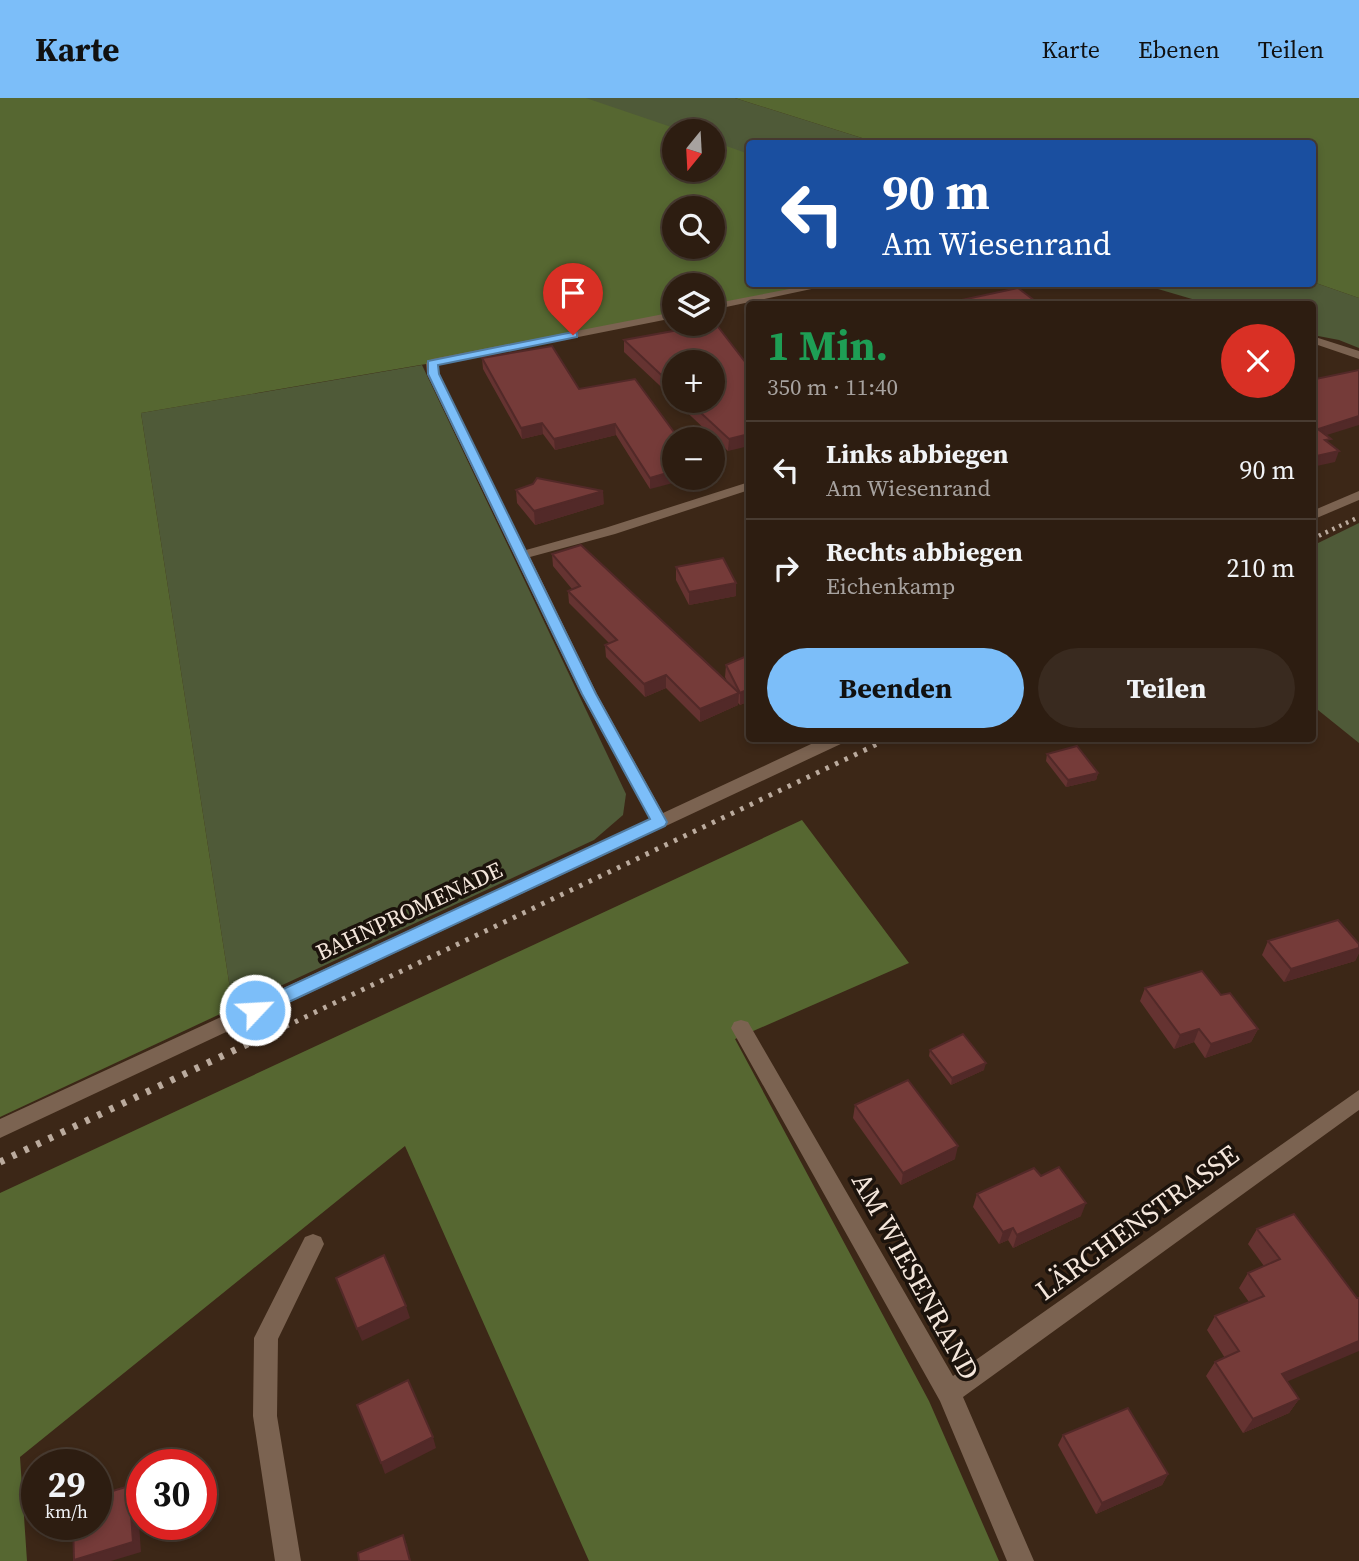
<!DOCTYPE html>
<html lang="de">
<meta charset="utf-8">
<style>
body{margin:0;font-family:"Source Serif 4",serif;background:#392a1f;color:#f1f3f6;height:100vh;display:flex;flex-direction:column;font-size:26px;white-space:nowrap}
*{box-sizing:border-box;margin:0}
p{font-size:23px;color:#a7a29f}
.icon{flex:none;width:38px;height:38px;fill:none;stroke:currentColor;stroke-width:2;stroke-linecap:round;stroke-linejoin:round}
.map{position:relative;flex:1;overflow:hidden}
.details{position:absolute;left:746px;top:203px;width:570px;height:441px;display:flex;flex-direction:column;background:#2d1d11;border-radius:7px;box-shadow:0 4px 10px #0003,0 0 0 2px #483b31}
.details>*{flex:none}
.hud{position:absolute;left:746px;top:42px;width:570px;height:147px;border-radius:7px;box-shadow:0 4px 10px #0003,0 0 0 2px #483b31;background:#1a4fa0;color:#fff;overflow:hidden}
.needle{width:46px;rotate:198deg}
.tools{position:absolute;left:662px;top:21px;display:grid;gap:14px}
.tools a{display:grid;place-items:center;width:63px;height:63px;border-radius:50%;background:#2d1d11;box-shadow:0 4px 10px #0003,0 0 0 2px #483b31;font-size:35px}
.speed{position:absolute;left:21px;top:1351px;display:flex;gap:14px;font-size:35px;font-weight:700;text-align:center}
.speed>*{display:grid;place-content:center;width:91px;height:91px;border-radius:50%;background:#2d1d11;box-shadow:0 4px 10px #0003,0 0 0 2px #483b31;line-height:1}
.speed small{font-size:18px;font-weight:400}
.speed .limit{border:10px solid #d22;background:#fff;color:#111}
.pin{position:absolute;display:grid;place-items:center;width:60px;height:60px;color:#fff;margin:-72px -30px;border-radius:50% 50% 50% 0;rotate:-45deg;box-shadow:0 0 7px #0007}
.pin .icon{rotate:45deg}
.me{position:absolute;width:77px;margin:-38px;rotate:65deg;stroke-linejoin:round;filter:drop-shadow(0 0 5px #0008)}
.turn{display:flex;align-items:center;gap:24px;height:147px;padding:0 21px;font-size:32px}
.turn .icon{width:91px;height:91px;stroke-width:2.5}
.turn b{display:block;font-size:49px;line-height:60px}
.round{display:grid;place-items:center;flex:none;width:74px;height:74px;border-radius:37px;background:#392a1f}
.head{display:flex;align-items:center;justify-content:space-between;height:119px;padding:0 21px}
h1{font-size:42px;font-weight:700;line-height:52px;color:#1e9e55}
.button{display:flex;gap:14px;margin-top:auto;padding:14px 21px}
.button a{flex:1;height:80px;border-radius:42px;background:#7cbef9;color:#111;font-size:28px;font-weight:700;line-height:80px;text-align:center}
.button a+a{background:#392a1f;color:#f1f3f6}
ul{padding:0;list-style:none}
li{display:flex;align-items:center;gap:21px;height:98px;padding:0 21px;border-top:2px solid #483b31}
li div{flex:1}
li b{display:block;font-size:26px}
li em{font-style:normal}
header{display:flex;align-items:center;gap:42px;box-sizing:border-box;height:98px;padding:0 35px;background:#7cbef9;color:#111}
header strong{font-size:33px}
nav{display:flex;gap:38px;margin-inline-start:auto;font-size:24px}
.map>svg:first-child{display:block}
</style>
<header>
<strong>Karte</strong>
<nav><a>Karte</a><a>Ebenen</a><a>Teilen</a></nav>
</header>
<div class="map">
<svg width="1359" height="1463" viewBox="0 0 1359 1463">
<rect width="100%" height="100%" fill="#3c2717"/>
<!-- green -->
<g fill="#4f5a38">
<polygon points="578,0 735,0 878,45 749,46 749,57 712,45 712,33 677,33"/>
<polygon points="1313,184 1359,200 1359,250 1339,242 1313,237 1312,206 1209,206 1141,186"/>
<polygon points="422,267 626,696 623,717 594,742 233,910 141,315"/>
<polygon points="1359,425 1359,645 1313,608 1312,448"/>
</g>
<!-- forest -->
<g fill="#566731" fill-rule="evenodd">
<path d="M0 0H586L683 33H674V72H712V43L749 56V186H829L712 209V187H674V217L432 265 141 315 233 910 0 1019ZM674 110H712V149H674Z"/>
<polygon points="735,0 1359,0 1359,200 1313,184 1312,46 878,45"/>
<polygon points="802,722 909,865 735,941 929,1303 999,1463 589,1463 405,1048 20,1359 27,1463 0,1463 0,1095"/>
</g>
<g fill="none" stroke-linecap="round" stroke-linejoin="round">
<!-- minor -->
<g fill="#7b6351" fill-rule="evenodd">
<polygon points="815,186 835,186 712,212 712,206"/>
<polygon points="674,214 674,220 438,267 439,276 526,452 605,430 749,384 749,392 615,436 530,459 597,596 663,715 824,640 847,640 845,644 0,1040 0,1021 650,721 581,596 427,276 426,265 432,261"/>
<polygon points="1312,238 1359,253 1359,261 1312,245"/>
<polygon points="1359,393 1359,402 1312,422 1312,413"/>
<polygon points="741,922 748,924 953,1278 1359,992 1359,1012 963,1299 1034,1463 1007,1463 940,1303 731,930 734,924"/>
<polygon points="313,1136 321,1139 324,1146 278,1241 277,1318 301,1463 275,1463 253,1318 254,1240 305,1139"/>
</g>
<!-- rail-far2 -->
<polyline stroke="#bbab9e" stroke-width="4.5" stroke-dasharray="2.5 5" stroke-linecap="butt" points="1312,441 1359,419"/>
<!-- rail-far1 -->
<polyline stroke="#bbab9e" stroke-width="5" stroke-dasharray="3.5 7" stroke-linecap="butt" points="257,942 890,640"/>
<!-- rail -->
<polyline stroke="#bbab9e" stroke-width="7" stroke-dasharray="4.5 9" stroke-linecap="butt" points="0,1064 260,940"/>
</g>
<!-- wall -->
<g fill="#653331">
<polygon points="681,226 749,269 728,353 675,303 712,303 674,264 674,301 624,254 624,242 681,232"/>
<polygon points="482,260 579,291 679,341 650,391 616,337 555,352 543,336 522,341 483,271"/>
<polygon points="516,392 604,406 535,427 517,405"/>
<polygon points="552,456 728,585 725,579 726,567 749,557 749,603 740,607 738,605 738,607 700,624 666,590 645,599 606,559 605,547 609,545 569,505 568,493 572,491 553,468"/>
<polygon points="676,469 736,485 736,498 689,507 676,482"/>
<polygon points="1047,656 1098,675 1096,682 1066,689 1046,663"/>
<polygon points="1268,843 1359,846 1359,855 1355,863 1284,884 1262,857"/>
<polygon points="1145,890 1221,897 1258,931 1251,944 1205,960 1194,944 1174,951 1140,903"/>
<polygon points="930,952 984,972 951,987 929,958"/>
<polygon points="855,1007 955,1061 901,1087 853,1020"/>
<polygon points="1041,1078 1081,1118 1013,1150 1008,1142 999,1146 973,1109 977,1096"/>
<polygon points="1294,1116 1287,1284 1299,1301 1289,1315 1243,1335 1206,1278 1215,1264 1225,1260 1207,1232 1215,1218 1249,1204 1239,1190 1248,1175 1264,1168 1248,1146 1257,1131"/>
<polygon points="1063,1337 1168,1376 1162,1387 1096,1416 1058,1347"/>
</g>
<!-- shaded-wall -->
<g fill="#522928">
<polygon points="1359,318 1359,327 1314,341 1318,331"/>
<polygon points="542,325 543,336 522,341 521,330"/>
<polygon points="615,326 616,337 555,352 554,341"/>
<polygon points="749,336 749,348 728,353 729,341"/>
<polygon points="1339,353 1335,364 1312,369 1312,359"/>
<polygon points="674,373 674,380 692,380 650,391 650,380"/>
<polygon points="603,393 604,406 535,427 534,413"/>
<polygon points="736,485 736,498 689,507 689,494"/>
<polygon points="666,577 666,590 645,599 644,586"/>
<polygon points="749,591 749,603 740,607 740,595"/>
<polygon points="739,595 738,607 700,624 700,611"/>
<polygon points="1098,675 1096,682 1066,689 1068,682"/>
<polygon points="1359,850 1359,855 1355,863 1284,884 1291,871"/>
<polygon points="1199,931 1194,944 1174,951 1180,937"/>
<polygon points="1258,931 1251,944 1205,960 1211,946"/>
<polygon points="986,965 984,972 951,987 952,980"/>
<polygon points="958,1048 955,1061 901,1087 903,1075"/>
<polygon points="1086,1105 1081,1118 1013,1150 1017,1137"/>
<polygon points="1013,1130 1008,1142 999,1146 1003,1134"/>
<polygon points="406,1208 410,1220 362,1243 357,1231"/>
<polygon points="1359,1243 1359,1253 1272,1290 1282,1276"/>
<polygon points="1299,1301 1289,1315 1243,1335 1253,1321"/>
<polygon points="433,1339 436,1350 385,1376 381,1365"/>
<polygon points="1168,1376 1162,1387 1096,1416 1102,1405"/>
<polygon points="129,1388 137,1398 141,1454 111,1463 75,1463 74,1462"/>
<polygon points="403,1437 407,1447 411,1463 410,1463"/>
</g>
<!-- building -->
<g fill="#753b39" stroke="#522928" stroke-width="2">
<polygon points="1018,190 1039,206 943,206"/>
<polygon points="712,221 749,269 749,336 729,341 688,303 712,303 712,264 674,264 674,289 624,242 684,231 681,226 712,226"/>
<polygon points="552,248 579,291 635,281 679,341 674,341 674,373 650,380 615,326 554,341 542,325 521,330 482,260"/>
<polygon points="1359,272 1359,318 1318,331 1331,341 1325,342 1339,353 1312,359 1312,278 1316,281"/>
<polygon points="537,380 603,393 534,413 516,392 533,386"/>
<polygon points="581,447 739,595 700,611 666,577 644,586 605,547 617,542 568,493 580,488 552,456"/>
<polygon points="723,460 736,485 689,494 676,469"/>
<polygon points="749,557 749,591 740,595 726,567"/>
<polygon points="1077,648 1098,675 1068,682 1047,656"/>
<polygon points="1338,822 1359,846 1359,850 1291,871 1268,843"/>
<polygon points="1202,873 1221,897 1230,895 1258,931 1211,946 1199,931 1180,937 1145,890"/>
<polygon points="963,936 986,965 952,980 930,952"/>
<polygon points="908,982 958,1048 903,1075 855,1007"/>
<polygon points="1059,1069 1086,1105 1017,1137 1013,1130 1003,1134 977,1096 1034,1070 1041,1078"/>
<polygon points="1294,1116 1357,1200 1359,1200 1359,1243 1282,1276 1299,1301 1253,1321 1215,1264 1239,1253 1215,1218 1264,1198 1248,1175 1280,1161 1257,1131"/>
<polygon points="384,1157 406,1208 357,1231 336,1180"/>
<polygon points="408,1282 433,1339 381,1365 357,1307"/>
<polygon points="1128,1310 1168,1376 1102,1405 1063,1337"/>
<polygon points="129,1388 133,1444 74,1462 73,1426 96,1426 96,1398"/>
<polygon points="403,1437 410,1463 359,1463 358,1455"/>
</g>
<!-- route -->
<polygon fill="#7cbef9" stroke="#517ca2" stroke-width="2" points="573,234 577,235 577,239 438,267 439,276 596,596 667,724 665,728 261,917 255,919 249,917 246,912 249,907 650,721 582,596 428,276 428,263"/>
<g text-anchor="middle" stroke-width="7" stroke-linejoin="round" paint-order="stroke">
<!-- street labels -->
<g font-size="23" fill="#f4e6db" stroke="#1c130c">
<text transform="translate(409 813) rotate(-25)" y="8">BAHNPROMENADE</text>
</g>
<!-- near-street labels -->
<g font-size="28" fill="#f4e6db" stroke="#1c130c">
<text transform="translate(1137 1124) rotate(-36)" y="10">LÄRCHENSTRASSE</text>
<text transform="translate(916 1178) rotate(61)" y="10">AM WIESENRAND</text>
</g>
</g>
</svg>
<div class="tools">
<a><svg class="needle" viewBox="-14 -14 28 28"><path d="M0-13l5 13h-10z" fill="#e53935"/><path d="M0 13l5-13h-10z" fill="#a7a29f"/></svg></a>
<a><svg class="icon" aria-label="search" viewBox="0 0 24 24"><circle cx="10" cy="10" r="6"/><path d="M15 15l6 6"/></svg></a>
<a><svg class="icon" aria-label="layers" viewBox="0 0 24 24"><path d="M12 4l9 5-9 5-9-5zM3 14l9 5 9-5"/></svg></a>
<a>+</a>
<a>−</a>
</div>
<div class="speed"><div>29<small>km/h</small></div><div class="limit">30</div></div>
<div class="pin" style="left:573px;top:237px;background:#d93025"><svg class="icon" aria-label="arrive" viewBox="0 0 24 24"><path d="M6 21V4h12l-3 4 3 4H6"/></svg></div>
<svg class="me" style="left:255px;top:912px" viewBox="-20 -20 40 40"><circle r="17" fill="#7cbef9" stroke="#fff" stroke-width="3"/><path d="M0-11L8 9 0 5-8 9z" fill="#fff"/></svg>
<div class="hud">
<div class="turn"><svg class="icon" aria-label="left" viewBox="0 0 24 24"><path d="M17 20v-9H6M10 6l-5 5 5 5"/></svg><div><b>90 m</b>Am Wiesenrand</div></div>
</div>
<section class="details">
<div class="head"><div><h1>1 Min.</h1><p>350 m · 11:40</p></div><a class="round" style="background:#d93025;color:#fff"><svg class="icon" aria-label="close" viewBox="0 0 24 24"><path d="M6 6l12 12M18 6L6 18"/></svg></a></div>
<ul>
<li><svg class="icon" aria-label="left" viewBox="0 0 24 24"><path d="M17 20v-9H6M10 6l-5 5 5 5"/></svg><div><b>Links abbiegen</b><p>Am Wiesenrand</p></div><em>90 m</em></li>
<li><svg class="icon" aria-label="right" viewBox="0 0 24 24"><path d="M7 20v-9h11M14 6l5 5-5 5"/></svg><div><b>Rechts abbiegen</b><p>Eichenkamp</p></div><em>210 m</em></li>
</ul>
<div class="button"><a>Beenden</a><a>Teilen</a></div>
</section>
</div>
